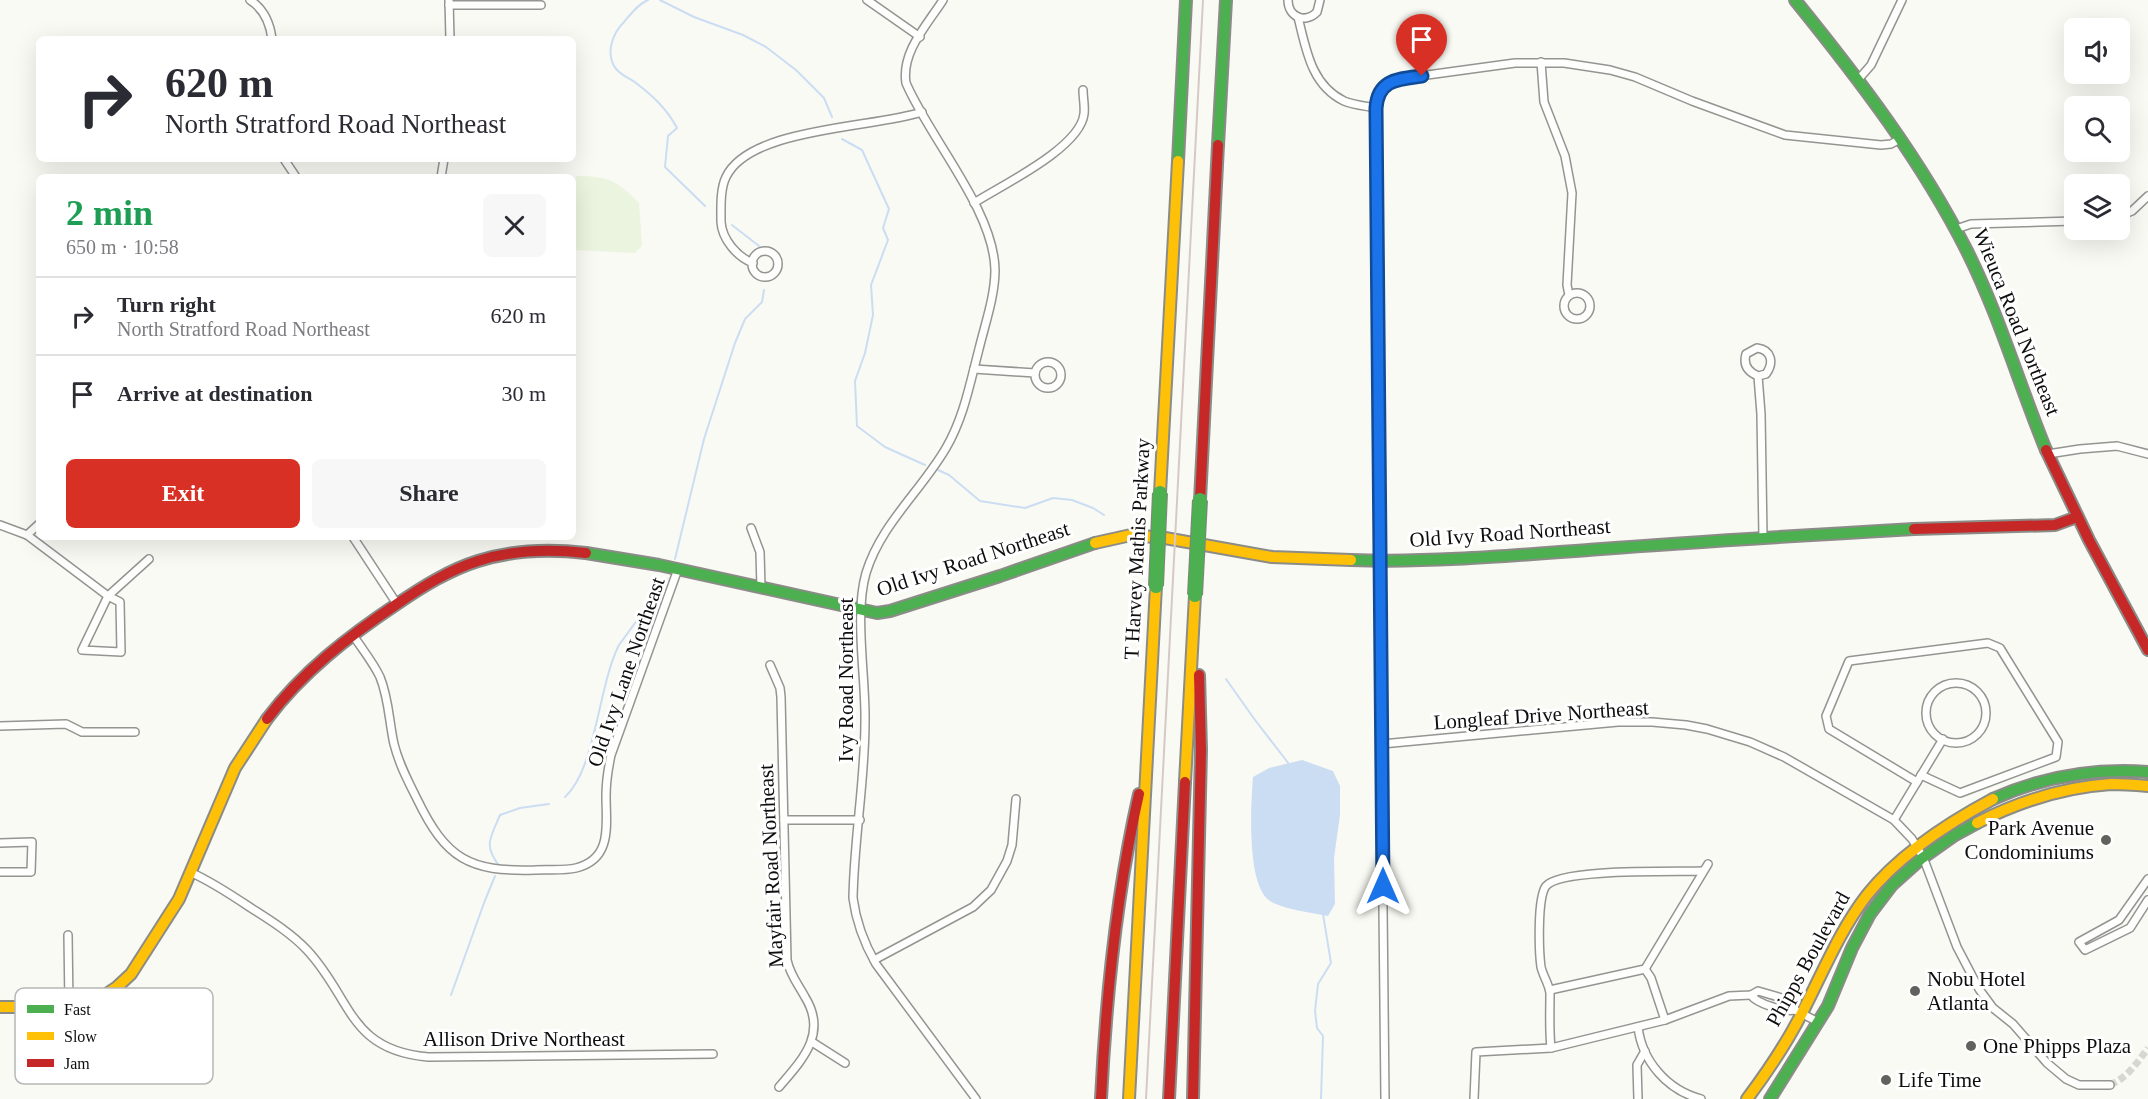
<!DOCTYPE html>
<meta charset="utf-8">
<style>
body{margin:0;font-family:Georgia,serif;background:#f7f7f7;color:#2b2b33;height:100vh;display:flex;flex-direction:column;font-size:22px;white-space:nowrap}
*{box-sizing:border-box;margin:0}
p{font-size:20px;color:#7c7c81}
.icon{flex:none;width:33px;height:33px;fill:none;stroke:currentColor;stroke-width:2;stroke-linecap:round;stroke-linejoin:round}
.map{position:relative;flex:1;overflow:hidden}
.sheet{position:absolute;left:36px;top:174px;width:540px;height:366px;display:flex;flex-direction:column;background:#fff;border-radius:9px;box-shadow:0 6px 24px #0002}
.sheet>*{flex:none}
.guide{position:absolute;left:36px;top:36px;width:540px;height:126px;border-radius:9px;box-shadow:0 6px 24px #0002;background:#fff;color:#2b2b33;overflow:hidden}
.fabs{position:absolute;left:2064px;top:18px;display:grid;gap:12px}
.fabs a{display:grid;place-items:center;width:66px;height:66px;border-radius:9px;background:#fff;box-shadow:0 6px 24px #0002;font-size:30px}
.pin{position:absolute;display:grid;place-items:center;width:51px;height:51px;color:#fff;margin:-62px -26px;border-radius:50% 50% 50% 0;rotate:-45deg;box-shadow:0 0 6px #0007}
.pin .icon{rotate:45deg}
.me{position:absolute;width:66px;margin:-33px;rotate:0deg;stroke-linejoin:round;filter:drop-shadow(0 0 4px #0008)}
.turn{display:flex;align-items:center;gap:21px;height:126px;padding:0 30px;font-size:27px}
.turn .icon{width:78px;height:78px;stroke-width:2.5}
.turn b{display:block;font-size:42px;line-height:51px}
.round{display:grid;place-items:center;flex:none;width:63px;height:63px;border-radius:9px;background:#f7f7f7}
.overview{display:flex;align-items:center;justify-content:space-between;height:102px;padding:0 30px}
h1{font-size:36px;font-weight:700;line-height:45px;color:#1e9e55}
.cta{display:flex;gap:12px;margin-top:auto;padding:12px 30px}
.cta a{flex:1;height:69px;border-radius:9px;background:#d93025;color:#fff;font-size:24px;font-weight:700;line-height:69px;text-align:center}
.cta a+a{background:#f7f7f7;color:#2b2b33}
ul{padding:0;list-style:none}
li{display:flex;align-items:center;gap:18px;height:78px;padding:0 30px;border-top:2px solid #e1e1e2}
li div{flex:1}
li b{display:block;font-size:22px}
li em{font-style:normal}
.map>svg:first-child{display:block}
</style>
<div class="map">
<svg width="2148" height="1099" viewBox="0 0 2148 1099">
<rect width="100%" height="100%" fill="#fafaf4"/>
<!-- pitch -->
<path fill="#eaf4de" d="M576 176C609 176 617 181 639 203L642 246 635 253 573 250V192Z"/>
<!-- water -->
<path fill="#cbddf3" d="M1302 760 1333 771 1340 786V815L1334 858 1335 904 1328 916C1313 913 1282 909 1270 901 1246 886 1251 803 1253 777L1269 768Z"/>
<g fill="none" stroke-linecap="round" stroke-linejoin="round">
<!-- stream -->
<g stroke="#cbddf3" stroke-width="2">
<path d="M648 0C638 4 631 14 624 22 613 33 606 51 614 66 619 75 628 77 636 83 653 96 667 109 677 128L668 136 665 167 705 206"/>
<polyline points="660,0 694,17 743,35 766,47 796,70 824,98 832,117"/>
<polyline points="842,139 862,150 889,209 883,228 888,240 871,285 873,315 865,353 855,381 857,426 885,447 925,465"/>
<polyline points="732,225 759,246"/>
<polyline points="938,470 949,475 980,501 1025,508 1053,498 1072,500 1093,508 1104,515"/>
<polyline points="675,559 704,439 735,343 745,319 762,302 764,290"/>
<polyline points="1226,679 1255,720 1289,764"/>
<path d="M565 797C596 769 598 686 619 645L667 579"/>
<path d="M500 867C483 845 490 839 500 815L520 808 549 804"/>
<polyline points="451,995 484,903 495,876"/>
<polyline points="1321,1099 1323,1036 1317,1028 1315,1011 1318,984 1331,963 1323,914"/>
</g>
<!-- street-tunnel -->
<path stroke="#d7d7d2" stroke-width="7" stroke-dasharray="7 3.5" stroke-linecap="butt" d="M2110 1085C2127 1078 2137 1063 2148 1048"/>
<!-- street casing -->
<g stroke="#949492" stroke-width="10">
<g id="street">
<path d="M250 0C264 9 270 23 272 39"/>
<polyline points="449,0 450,39"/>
<polyline points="867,0 920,37"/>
<path d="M943 0C927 25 901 52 906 83 930 139 994 210 995 270 995 296 985 324 979 349 970 383 964 417 946 448 921 491 881 524 866 573 854 614 866 678 865 722 865 780 854 839 853 898 856 922 864 943 876 964L976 1099"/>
<path d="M1288 0C1288 17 1305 24 1317 12L1320 0"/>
<polyline points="449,5 541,5"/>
<path d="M1298 17C1306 49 1311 85 1344 101 1353 105 1366 106 1376 108"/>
<polyline points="1541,62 1544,102 1565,156 1572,193 1567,285 1569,295"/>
<polyline points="1857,81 1871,65 1902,0"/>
<polyline points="284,159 296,177"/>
<polyline points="441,177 444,159"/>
<path d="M974 203C1002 185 1080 148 1084 114 1085 106 1083 98 1083 90"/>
<polyline points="2120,216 2132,211 2148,196"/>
<polyline points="1956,229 1971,224 2074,221"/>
<circle cx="765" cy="264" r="13"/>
<path d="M753 263C737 257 722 239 721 222 721 208 720 189 726 177 750 127 874 128 922 112"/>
<circle cx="1577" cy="306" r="13"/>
<circle cx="1048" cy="375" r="13"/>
<polyline points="974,369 1035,373"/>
<path d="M1758 376C1748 372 1743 365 1746 354L1757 348C1772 350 1774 363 1766 374L1758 376 1761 414 1763 537"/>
<polyline points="2048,454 2080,449 2117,446 2148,454"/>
<polyline points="0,525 27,535 108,596 120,602 121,652 82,650 108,596 149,559"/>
<polyline points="751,528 760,552 761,588"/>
<polyline points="27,535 39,524"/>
<polyline points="353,537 397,604"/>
<path d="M353 635C362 649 373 662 380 677 389 699 389 722 394 744 399 764 408 781 417 799 446 859 469 872 535 870 548 869 563 871 576 868 613 859 606 824 606 796 606 782 608 769 611 755L678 569"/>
<path d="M770 665 780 688 781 697 787 960C790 975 798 984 805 997 828 1034 802 1060 779 1087"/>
<circle cx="1956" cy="713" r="30"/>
<polyline points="0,726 66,724 82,732 135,732"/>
<polyline points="1382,744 1618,722 1652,722 1686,725 1707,729 1750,742 1784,757 1894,820 1912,839 1923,857 1957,947 1979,989 1993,1008 2013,1024 2047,1063 2066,1079 2079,1085 2110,1085"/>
<polyline points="1917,782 1829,729 1826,716 1849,661 1988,643 2000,648 2058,742 2056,757 1960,793 1921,775"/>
<polyline points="784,820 860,820"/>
<polyline points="1894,820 1943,739"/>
<polyline points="0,843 32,842 31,872 0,872"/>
<path d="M192 873C212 882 230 894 248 906 268 919 290 932 307 950 352 998 348 1050 428 1057L713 1054"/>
<polyline points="2148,879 2119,920 2079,942 2085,950 2130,928 2148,900"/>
<polyline points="68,935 69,1006"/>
<polyline points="874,960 973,907 991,890 1007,861 1012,845 1016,799"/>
<polyline points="1645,969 1651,978 1665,1020"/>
<polyline points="1550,990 1645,969 1708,864"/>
<path d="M1751 995C1757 1004 1785 1012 1795 1010L1818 1022"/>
<path d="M1638 1027C1642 1061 1667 1090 1701 1099"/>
<polyline points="812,1042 845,1063"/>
<path d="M1551 1048C1549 1029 1550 1012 1550 993 1549 984 1543 976 1541 967 1539 952 1537 898 1546 886 1560 868 1677 872 1703 871"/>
<path d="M1385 1099 1375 135C1376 113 1372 87 1398 79L1515 63H1564L1610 70 1635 77 1692 101 1785 135 1881 145 1891 144 1900 139"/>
<polyline points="1474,1099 1476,1052 1551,1048 1665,1020 1729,996 1751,995 1758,991 1792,1001 1795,1010"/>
<polyline points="1638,1099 1637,1065 1645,1051"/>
</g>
</g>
<!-- fast casing -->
<g stroke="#8b8b88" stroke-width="14">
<g id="fast">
<path d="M1795 0C1859 79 1921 160 1967 251 1999 315 2019 384 2046 450"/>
<polyline points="1218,145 1226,0"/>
<polyline points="1178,161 1186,0"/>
<polyline points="586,553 659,565 877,613 890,611 1000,576 1095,543"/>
<path d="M1351 560C1434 563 1518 555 1601 549 1705 541 1810 535 1914 529"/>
<path d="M1993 799C2042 777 2094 768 2148 772"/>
<polyline points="1770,1099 1828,1006 1852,948 1870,914 1892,885 1921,859 1955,835 1977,823"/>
</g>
</g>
<!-- slow casing -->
<g stroke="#8b8b88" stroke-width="14">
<g id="slow">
<polyline points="1160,493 1178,161"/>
<polyline points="1095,543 1131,535 1165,538 1272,557 1351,560"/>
<polyline points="1185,782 1195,595"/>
<path d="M1977 823C2018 802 2065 787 2111 784 2123 784 2136 785 2148 786"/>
<polyline points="0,1007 54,1007 87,1003 102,997 117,987 131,974 179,899 235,768 267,719"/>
<polyline points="1129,1099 1156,586"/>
<path d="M1747 1099C1768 1071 1787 1043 1803 1011 1823 972 1840 930 1867 895 1899 855 1948 823 1993 799"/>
</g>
</g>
<!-- jam casing -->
<g stroke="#8b8b88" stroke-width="14">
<g id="jam">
<polyline points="2046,450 2089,540 2148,650"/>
<polyline points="1200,500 1218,145"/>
<polyline points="1914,529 2055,525 2077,517"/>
<path d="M267 719C302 672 349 636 397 604 422 587 449 570 478 561 512 550 550 549 586 553"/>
<path d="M1101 1099C1106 996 1116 895 1139 794"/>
<polyline points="1169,1099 1185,782"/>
<polyline points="1193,1099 1201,750 1199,675"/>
</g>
</g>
<!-- street -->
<use href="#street" stroke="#fefefd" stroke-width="7"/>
<!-- fast -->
<use href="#fast" stroke="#4caf50" stroke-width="10"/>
<!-- slow -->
<use href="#slow" stroke="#ffc107" stroke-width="10"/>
<!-- jam -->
<use href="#jam" stroke="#c62828" stroke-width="10"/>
<!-- rail -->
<polyline stroke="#d6c9c5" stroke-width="2" points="1146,1099 1203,0"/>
<!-- fast-bridge casing -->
<g stroke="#82827f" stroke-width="16" stroke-linecap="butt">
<g id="fast-bridge">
<polyline points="1156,586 1160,493"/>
<polyline points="1195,595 1200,500"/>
</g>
</g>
<!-- fast-bridge -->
<use href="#fast-bridge" stroke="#4caf50" stroke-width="14"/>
</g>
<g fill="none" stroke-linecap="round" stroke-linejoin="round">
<!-- route casing -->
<g stroke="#114b97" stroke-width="15">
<path id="route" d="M1383 886 1376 108C1378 79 1399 79 1422 76"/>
</g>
<!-- route -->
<use href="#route" stroke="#1a73e8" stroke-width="10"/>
</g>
<!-- markers -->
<g fill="#61615e" stroke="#fff" stroke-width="2">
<circle cx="2106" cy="840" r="6"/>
<circle cx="1915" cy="991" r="6"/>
<circle cx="1971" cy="1046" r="6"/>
<circle cx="1886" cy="1080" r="6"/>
</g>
<g text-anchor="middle" stroke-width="6" stroke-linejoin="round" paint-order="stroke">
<!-- street labels -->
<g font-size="21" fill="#0e0e0e" stroke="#fff">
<text transform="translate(2017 322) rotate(68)" y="7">Wieuca Road Northeast</text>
<text transform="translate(1510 533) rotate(-4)" y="7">Old Ivy Road Northeast</text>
<text transform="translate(1137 549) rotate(-87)" y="7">T Harvey Mathis Parkway</text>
<text transform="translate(973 559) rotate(-18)" y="7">Old Ivy Road Northeast</text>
<text transform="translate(626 672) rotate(-71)" y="7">Old Ivy Lane Northeast</text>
<text transform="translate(846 680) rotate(-90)" y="7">Ivy Road Northeast</text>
<text transform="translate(1541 715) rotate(-4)" y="7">Longleaf Drive Northeast</text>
<text transform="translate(771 866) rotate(-93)" y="7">Mayfair Road Northeast</text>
<text transform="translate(1808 959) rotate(-61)" y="7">Phipps Boulevard</text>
<text x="524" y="1046">Allison Drive Northeast</text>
</g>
<!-- poi labels -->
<g font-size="21" fill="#0e0e0e" stroke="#fff" text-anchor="start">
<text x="2094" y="835" text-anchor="end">Park Avenue<tspan x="2094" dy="24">Condominiums</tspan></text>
<text x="1927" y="986">Nobu Hotel<tspan x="1927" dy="24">Atlanta</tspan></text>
<text x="1983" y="1053">One Phipps Plaza</text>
<text x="1898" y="1087">Life Time</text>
</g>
</g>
<!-- legend -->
<rect x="15" y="988" width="198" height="96" rx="9" fill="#fff" stroke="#b7b7b7" stroke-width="1.5"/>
<rect x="27" y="1005" width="27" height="8" fill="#4caf50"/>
<rect x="27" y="1032" width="27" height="8" fill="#ffc107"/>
<rect x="27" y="1059" width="27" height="8" fill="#c62828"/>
<g font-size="16" fill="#0e0e0e">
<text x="64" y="1015">Fast</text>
<text x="64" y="1042">Slow</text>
<text x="64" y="1069">Jam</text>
</g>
</svg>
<div class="fabs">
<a><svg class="icon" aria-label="sound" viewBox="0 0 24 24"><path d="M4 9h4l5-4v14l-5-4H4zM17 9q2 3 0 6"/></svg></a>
<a><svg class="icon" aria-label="search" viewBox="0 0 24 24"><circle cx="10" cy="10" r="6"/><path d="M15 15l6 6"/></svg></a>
<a><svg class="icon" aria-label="layers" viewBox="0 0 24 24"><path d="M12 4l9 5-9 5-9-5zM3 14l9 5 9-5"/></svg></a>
</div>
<div class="pin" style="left:1422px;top:76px;background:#d93025"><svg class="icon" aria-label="arrive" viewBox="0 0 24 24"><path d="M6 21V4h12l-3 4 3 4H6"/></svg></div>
<svg class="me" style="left:1383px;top:886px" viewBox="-20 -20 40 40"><path d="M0-17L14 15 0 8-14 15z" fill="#1a73e8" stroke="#fff" stroke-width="4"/></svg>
<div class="guide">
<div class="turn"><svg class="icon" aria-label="right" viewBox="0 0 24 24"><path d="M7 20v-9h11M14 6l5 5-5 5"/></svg><div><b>620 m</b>North Stratford Road Northeast</div></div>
</div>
<section class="sheet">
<div class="overview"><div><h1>2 min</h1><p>650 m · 10:58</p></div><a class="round"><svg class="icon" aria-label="close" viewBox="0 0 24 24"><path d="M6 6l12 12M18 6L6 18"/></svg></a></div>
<ul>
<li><svg class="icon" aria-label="right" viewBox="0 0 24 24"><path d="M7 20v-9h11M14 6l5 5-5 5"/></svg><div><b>Turn right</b><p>North Stratford Road Northeast</p></div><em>620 m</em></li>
<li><svg class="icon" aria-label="arrive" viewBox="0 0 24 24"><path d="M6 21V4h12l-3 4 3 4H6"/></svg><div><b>Arrive at destination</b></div><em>30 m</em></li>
</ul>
<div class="cta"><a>Exit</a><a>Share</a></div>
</section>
</div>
